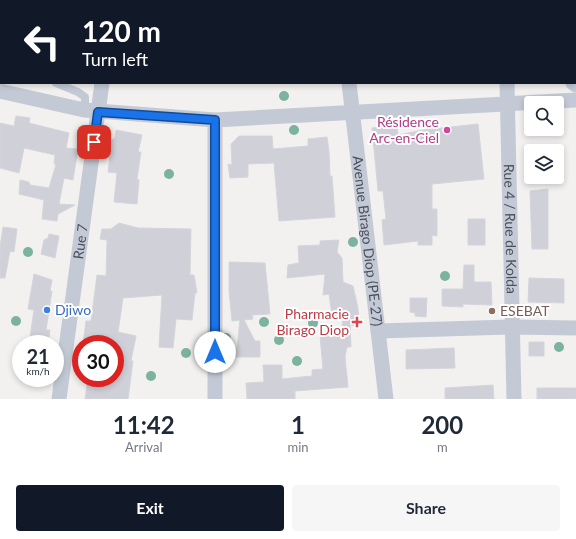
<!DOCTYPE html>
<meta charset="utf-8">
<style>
body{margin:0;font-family:Lato,sans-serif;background:#f6f6f7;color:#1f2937;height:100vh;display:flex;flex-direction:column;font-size:15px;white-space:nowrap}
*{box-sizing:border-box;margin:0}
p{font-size:13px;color:#747a83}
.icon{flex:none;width:22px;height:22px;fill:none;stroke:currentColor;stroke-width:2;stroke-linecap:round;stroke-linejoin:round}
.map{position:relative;height:399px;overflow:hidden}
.sheet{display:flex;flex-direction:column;background:#fff;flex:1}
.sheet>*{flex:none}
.hud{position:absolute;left:0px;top:0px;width:576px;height:84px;box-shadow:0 2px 6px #0003;background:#111827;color:#fff;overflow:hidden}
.buttons{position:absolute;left:524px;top:96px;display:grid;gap:8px}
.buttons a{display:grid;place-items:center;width:40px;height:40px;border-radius:4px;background:#fff;box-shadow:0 2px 6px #0003;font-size:20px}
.speed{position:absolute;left:12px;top:335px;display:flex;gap:8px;font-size:20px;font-weight:700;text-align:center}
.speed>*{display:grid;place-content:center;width:52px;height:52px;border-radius:50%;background:#fff;box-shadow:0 2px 6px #0003;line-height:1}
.speed small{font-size:10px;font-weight:400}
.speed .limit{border:6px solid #d22;background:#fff;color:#111}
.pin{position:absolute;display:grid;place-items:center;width:34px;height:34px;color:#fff;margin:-17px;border-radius:8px;box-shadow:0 2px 6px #0006}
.me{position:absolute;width:44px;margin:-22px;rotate:0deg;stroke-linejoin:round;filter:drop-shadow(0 0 3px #0008)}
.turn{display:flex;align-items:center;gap:14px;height:84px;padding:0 16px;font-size:18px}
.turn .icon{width:52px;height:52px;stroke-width:2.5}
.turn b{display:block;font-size:28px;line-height:34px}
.eta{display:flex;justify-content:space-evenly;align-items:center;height:68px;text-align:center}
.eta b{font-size:24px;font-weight:700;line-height:28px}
.action{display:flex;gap:8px;margin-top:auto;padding:8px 16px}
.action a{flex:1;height:46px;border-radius:4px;background:#111827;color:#fff;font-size:16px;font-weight:700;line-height:46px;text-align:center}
.action a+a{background:#f6f6f7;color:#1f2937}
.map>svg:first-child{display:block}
</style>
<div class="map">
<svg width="576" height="399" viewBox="0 0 576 399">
<rect width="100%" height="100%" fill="#f3f1f0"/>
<!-- building -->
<g fill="#d0d1d8" stroke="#d4d5db">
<polygon points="16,116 30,118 29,123 69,133 66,148 78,149 73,180 64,178 59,204 75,205 58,214 57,221 42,219 44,200 19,194 20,180 29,182 30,185 49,188 56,164 54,164 55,155 24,148 19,173 0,168 0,123 14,126"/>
<polygon points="478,124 484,179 432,184 432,209 437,209 437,236 432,235 432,245 418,245 418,241 384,245 382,220 386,219 383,191 378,191 372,128 397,125 398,135 423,130"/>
<polygon points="116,130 142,135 138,152 141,152 137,179 139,180 137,204 114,202 117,173 108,172 112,140 115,138"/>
<polygon points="239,136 272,136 273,149 308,146 308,139 327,137 329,151 330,176 332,176 335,217 279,221 274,163 248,164 248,177 230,178 228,164 232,165 231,144"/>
<polygon points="548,189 548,249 532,249 530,191"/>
<rect x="468" y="219" width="17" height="26"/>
<polygon points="119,223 138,228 191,229 190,275 194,275 197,293 195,293 192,320 176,319 173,348 159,347 162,295 123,298 118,332 136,336 131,361 133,361 128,399 85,399 88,378 115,378 115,344 83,344 86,321 91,321 97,275 106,276 107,240 100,239 102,229 111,229"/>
<polygon points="3,227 17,229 14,252 10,251 5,278 0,278 0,247"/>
<polygon points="49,234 59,236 55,258 41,254 44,240 48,238"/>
<polygon points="339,240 337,252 342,258 343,282 353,286 358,308 359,326 350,325 351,347 347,347 345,357 348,387 295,391 295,399 247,399 246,383 264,382 263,365 282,365 282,379 312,376 312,370 323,369 320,336 341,334 343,317 332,315 329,294 323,295 325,274 287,278 288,265 299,263 298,246 320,245 320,241"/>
<polygon points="229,262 265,263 270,314 252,315 253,319 244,320 255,341 260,341 260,357 236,357 240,320 232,321 229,291"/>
<polygon points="464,265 474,265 474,282 491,282 492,305 463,304 463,307 442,306 442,289 463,289"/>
<polygon points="34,274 52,280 50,291 52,291 46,330 50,330 48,344 29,344 34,310 28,309"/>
<polygon points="529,278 564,279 564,303 528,302"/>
<polygon points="410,298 427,298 426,317 415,316 415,313 410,312"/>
<rect x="529" y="342" width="15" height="14"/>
<polygon points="454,348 455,368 406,369 406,350"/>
<polygon points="493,385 494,399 445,399 445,388"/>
<rect x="537" y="388" width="39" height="11"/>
</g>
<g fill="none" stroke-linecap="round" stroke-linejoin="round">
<!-- lane -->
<polyline stroke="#c4cad5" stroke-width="8" points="56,83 78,92 85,97 85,106 84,110"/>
<!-- street -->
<g stroke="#c4cad5" stroke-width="15">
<polyline points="339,0 339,1"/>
<polyline points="468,0 469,1"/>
<polyline points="113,1 113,0"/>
<path id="s1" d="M349 83 386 399"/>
<path id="s2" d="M507 83 514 399"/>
<polyline points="573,83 576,85"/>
<polyline points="0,91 84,110 215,120 576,100"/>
<polyline points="215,120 215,399"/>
<polyline points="378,331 513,327 576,328"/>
<path id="s3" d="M59 399 102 83"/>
</g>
</g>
<!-- trees -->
<g fill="#7cb2a0">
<circle cx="284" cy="96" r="5"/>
<circle cx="294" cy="130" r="5"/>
<circle cx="169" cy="174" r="5"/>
<circle cx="353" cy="242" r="5"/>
<circle cx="28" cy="252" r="5"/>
<circle cx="445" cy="276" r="5"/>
<circle cx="16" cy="321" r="5"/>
<circle cx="264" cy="322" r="5"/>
<circle cx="313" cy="323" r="5"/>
<circle cx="226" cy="338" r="5"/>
<circle cx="279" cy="340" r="5"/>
<circle cx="559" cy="347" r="5"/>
<circle cx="186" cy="353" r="5"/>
<circle cx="297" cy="361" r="5"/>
<circle cx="151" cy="376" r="5"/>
</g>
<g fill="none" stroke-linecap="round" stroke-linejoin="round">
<!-- route casing -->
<g stroke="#114b97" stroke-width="10">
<polyline id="route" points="94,142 98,112 215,120 215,352"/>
</g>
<!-- route -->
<use href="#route" stroke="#1a73e8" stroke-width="7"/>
</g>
<!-- markers -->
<circle fill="#d1479c" stroke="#fff" stroke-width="1.5" cx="447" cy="130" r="4"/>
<circle fill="#3f7fe0" stroke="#fff" stroke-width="1.5" cx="47" cy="310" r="4"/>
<circle fill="#8d6e63" stroke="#fff" stroke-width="1.5" cx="492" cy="311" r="4"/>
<path fill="#e0444e" stroke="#fff" stroke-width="1.5" d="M355 316h4v4h4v4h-4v4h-4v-4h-4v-4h4z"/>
<g text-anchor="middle" stroke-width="4" stroke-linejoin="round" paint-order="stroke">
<!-- hotel labels -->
<g font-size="14" fill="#b23c85" stroke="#fff" text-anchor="end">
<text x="439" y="127">Résidence<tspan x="439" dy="16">Arc-en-Ciel</tspan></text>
</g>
<!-- street labels -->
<g font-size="14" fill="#49505d" stroke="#fff">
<text dy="5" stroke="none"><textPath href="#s2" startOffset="146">Rue 4 / Rue de Kolda</textPath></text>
<text dy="5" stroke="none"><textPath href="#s3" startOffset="159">Rue 7</textPath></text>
<text dy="5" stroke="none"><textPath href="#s1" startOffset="159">Avenue Birago Diop (PE-27)</textPath></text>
</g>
<!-- shop labels -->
<g font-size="14" fill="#366cbe" stroke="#fff" text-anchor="start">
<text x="55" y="315">Djiwo</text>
</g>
<!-- education labels -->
<g font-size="14" fill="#785e54" stroke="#fff" text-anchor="start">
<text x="500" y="316">ESEBAT</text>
</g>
<!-- health labels -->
<g font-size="14" fill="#be3a42" stroke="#fff" text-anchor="end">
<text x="349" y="319">Pharmacie<tspan x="349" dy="16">Birago Diop</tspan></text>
</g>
</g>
</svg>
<div class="buttons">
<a><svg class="icon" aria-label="search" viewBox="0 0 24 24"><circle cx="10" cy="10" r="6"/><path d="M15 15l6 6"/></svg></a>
<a><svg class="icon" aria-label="layers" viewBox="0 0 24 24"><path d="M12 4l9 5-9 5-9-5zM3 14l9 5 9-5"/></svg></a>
</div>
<div class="speed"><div>21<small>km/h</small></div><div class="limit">30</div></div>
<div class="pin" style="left:94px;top:142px;background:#d93025"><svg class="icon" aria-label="arrive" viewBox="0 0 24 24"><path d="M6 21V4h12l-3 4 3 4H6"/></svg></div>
<svg class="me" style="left:215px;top:352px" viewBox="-20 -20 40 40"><circle r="19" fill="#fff"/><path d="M0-13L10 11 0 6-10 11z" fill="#1a73e8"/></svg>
<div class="hud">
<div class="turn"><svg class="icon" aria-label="left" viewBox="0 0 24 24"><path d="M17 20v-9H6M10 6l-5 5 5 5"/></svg><div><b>120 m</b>Turn left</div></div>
</div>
</div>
<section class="sheet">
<div class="eta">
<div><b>11:42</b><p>Arrival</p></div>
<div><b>1</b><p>min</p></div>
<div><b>200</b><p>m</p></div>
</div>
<div class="action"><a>Exit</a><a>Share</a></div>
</section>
